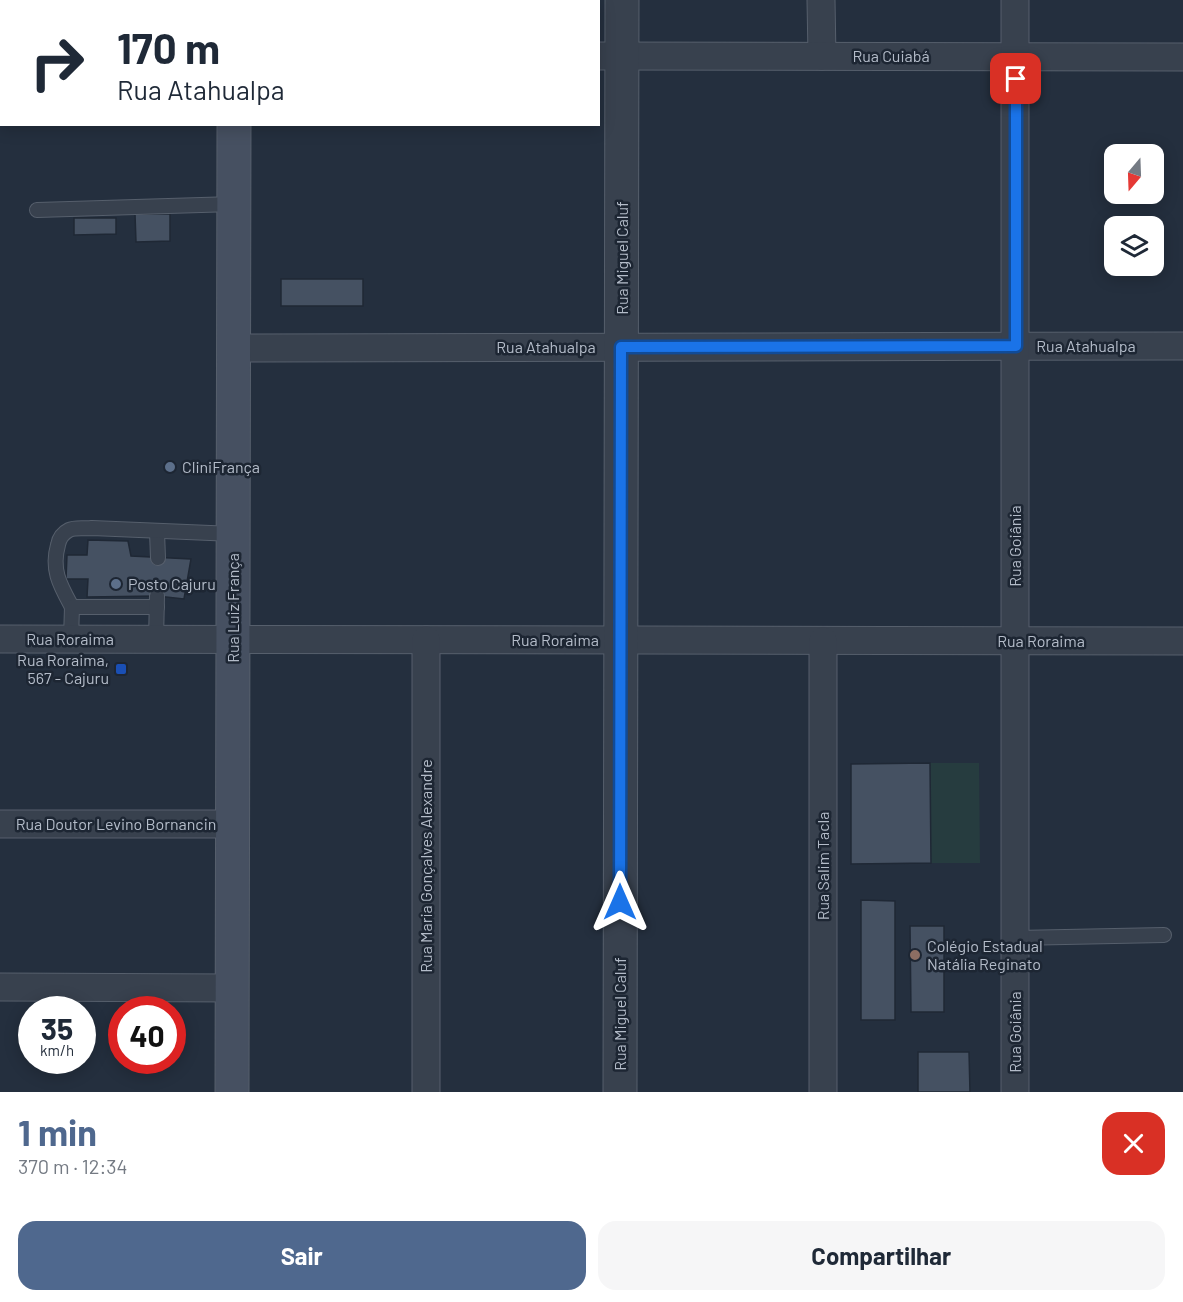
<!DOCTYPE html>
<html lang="pt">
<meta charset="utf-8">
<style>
body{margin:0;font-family:Barlow,sans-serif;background:#f6f6f7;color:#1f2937;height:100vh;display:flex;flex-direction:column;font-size:22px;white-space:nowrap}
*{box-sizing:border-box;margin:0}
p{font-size:20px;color:#747a83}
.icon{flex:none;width:33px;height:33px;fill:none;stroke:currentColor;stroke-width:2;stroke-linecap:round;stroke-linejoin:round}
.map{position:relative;height:1092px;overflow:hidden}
.panel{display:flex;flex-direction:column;background:#fff;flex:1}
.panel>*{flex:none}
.guide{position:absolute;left:0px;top:0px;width:600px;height:126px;box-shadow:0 3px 15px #0003;background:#fff;color:#1f2937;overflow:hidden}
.needle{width:39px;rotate:199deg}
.tools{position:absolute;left:1104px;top:144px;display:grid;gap:12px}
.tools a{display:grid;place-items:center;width:60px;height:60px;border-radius:12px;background:#fff;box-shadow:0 3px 15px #0003;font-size:30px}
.speed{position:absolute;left:18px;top:996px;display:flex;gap:12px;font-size:30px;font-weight:700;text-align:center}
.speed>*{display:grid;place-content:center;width:78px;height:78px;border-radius:50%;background:#fff;box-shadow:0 3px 15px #0003;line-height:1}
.speed small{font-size:15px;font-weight:400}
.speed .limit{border:9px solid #d22;background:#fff;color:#111}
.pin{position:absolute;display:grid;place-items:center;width:51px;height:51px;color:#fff;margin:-26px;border-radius:12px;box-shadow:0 3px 9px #0006}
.me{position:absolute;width:66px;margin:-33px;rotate:0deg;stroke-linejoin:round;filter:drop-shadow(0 0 4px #0008)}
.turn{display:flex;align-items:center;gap:21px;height:126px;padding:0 18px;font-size:27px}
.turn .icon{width:78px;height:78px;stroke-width:2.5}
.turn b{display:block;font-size:42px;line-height:51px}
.round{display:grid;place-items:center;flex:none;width:63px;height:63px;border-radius:18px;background:#f6f6f7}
.head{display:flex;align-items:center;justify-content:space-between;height:102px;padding:0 18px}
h1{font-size:36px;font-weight:700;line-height:45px;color:#4f688e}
.button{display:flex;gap:12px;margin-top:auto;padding:12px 18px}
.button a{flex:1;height:69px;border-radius:18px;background:#4f688e;color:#fff;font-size:24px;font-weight:700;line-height:69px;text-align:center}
.button a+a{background:#f6f6f7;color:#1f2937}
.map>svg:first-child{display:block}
</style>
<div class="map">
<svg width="1183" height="1092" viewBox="0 0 1183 1092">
<rect width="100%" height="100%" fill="#242f3e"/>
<!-- green -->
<polygon fill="#263c3f" points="930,763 979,763 980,863 931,863"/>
<!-- building -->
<g fill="#455162" stroke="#1f2835" stroke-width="1.5">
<polygon points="135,214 170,214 170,241 136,242"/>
<polygon points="74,218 116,218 116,234 74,235"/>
<rect x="281" y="279" width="82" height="27"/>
<polygon points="88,540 128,541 131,556 191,559 184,599 157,596 87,597 88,579 66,579 67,555 87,555"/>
<polygon points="930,763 931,863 851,864 851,764"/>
<polygon points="861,900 895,901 895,1020 861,1020"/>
<polygon points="910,926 944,926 944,1012 911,1012"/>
<polygon points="918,1052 969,1052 970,1092 918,1092"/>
</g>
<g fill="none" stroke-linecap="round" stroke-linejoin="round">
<!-- service casing -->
<g stroke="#565f6c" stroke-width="16">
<g id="service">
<polyline points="37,210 234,204"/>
<polyline points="157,532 158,558"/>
<path d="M72 607C60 585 51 570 58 545 59 539 63 533 69 530 75 527 85 529 92 528L234 534"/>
<polyline points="71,639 72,607 157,607"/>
<polyline points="156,640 157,596"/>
<polyline points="1015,938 1164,935"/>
</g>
</g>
<!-- minor casing -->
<g stroke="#565f6c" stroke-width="29">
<g id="minor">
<polyline points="821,0 822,56"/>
<polyline points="26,2 26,0"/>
<polyline points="421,2 421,0"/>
<polyline points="0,55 2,55"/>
<polyline points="598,56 1183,57"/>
<polyline points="234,348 1183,346"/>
<polyline points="0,639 1183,641"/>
<polyline points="426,640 426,1092"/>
<polyline points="823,641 823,1092"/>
<polyline points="0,824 233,824"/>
<polyline points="0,987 233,988"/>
<polyline points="1015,1092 1015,0"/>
</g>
</g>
<!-- tertiary casing -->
<g stroke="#565f6c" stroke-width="35">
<polyline id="tertiary" points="620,1092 622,0"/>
</g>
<!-- secondary casing -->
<g stroke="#565f6c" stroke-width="35">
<g id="secondary">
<polyline points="234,2 234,0"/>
<polyline points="232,1092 234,124"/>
</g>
</g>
<!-- service -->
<use href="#service" stroke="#38414e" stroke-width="14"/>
<!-- minor -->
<use href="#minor" stroke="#38414e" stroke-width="27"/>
<!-- tertiary -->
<use href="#tertiary" stroke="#38414e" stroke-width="33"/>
<!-- secondary -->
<use href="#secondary" stroke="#465061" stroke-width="33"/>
</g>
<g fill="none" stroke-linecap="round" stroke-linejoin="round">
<!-- route casing -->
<g stroke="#114b97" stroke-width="15">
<polyline id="route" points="620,902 621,347 1016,346 1016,79"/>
</g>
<!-- route -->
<use href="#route" stroke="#1a73e8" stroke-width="10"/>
</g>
<!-- markers -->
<g fill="#5c6f8a" stroke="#1d2633" stroke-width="2">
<circle cx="170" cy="467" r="6"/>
<circle cx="116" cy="584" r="6"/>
</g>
<rect fill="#1a4fb4" stroke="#1d2633" stroke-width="2" x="115" y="663" width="12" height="12" rx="3"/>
<circle fill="#8d6e63" stroke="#1d2633" stroke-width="2" cx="915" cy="955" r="6"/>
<g text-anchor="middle" stroke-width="5" stroke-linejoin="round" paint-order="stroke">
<!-- street labels -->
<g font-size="16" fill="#b4bcc9" stroke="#1d2633">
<text x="891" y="62">Rua Cuiabá</text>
<text transform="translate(622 258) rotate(-90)" y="6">Rua Miguel Caluf</text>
<text x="1086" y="352">Rua Atahualpa</text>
<text x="546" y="353">Rua Atahualpa</text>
<text transform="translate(1015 546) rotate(-90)" y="6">Rua Goiânia</text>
<text transform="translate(233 608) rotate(-90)" y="6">Rua Luiz França</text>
<text x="70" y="645">Rua Roraima</text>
<text x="555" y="646">Rua Roraima</text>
<text x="1041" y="647">Rua Roraima</text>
<text x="116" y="830">Rua Doutor Levino Bornancin</text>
<text transform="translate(426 866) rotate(-90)" y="6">Rua Maria Gonçalves Alexandre</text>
<text transform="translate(823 866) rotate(-90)" y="6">Rua Salim Tacla</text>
<text transform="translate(620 1014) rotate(-90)" y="6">Rua Miguel Caluf</text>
<text transform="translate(1015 1032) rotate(-90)" y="6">Rua Goiânia</text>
</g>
<!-- poi labels -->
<g font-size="16" fill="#b4bcc9" stroke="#1d2633" text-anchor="start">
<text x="182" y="473">CliniFrança</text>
<text x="128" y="590">Posto Cajuru</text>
<text x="109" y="666" text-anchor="end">Rua Roraima,<tspan x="109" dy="18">567 - Cajuru</tspan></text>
<text x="927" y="952">Colégio Estadual<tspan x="927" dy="18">Natália Reginato</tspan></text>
</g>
</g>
</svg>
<div class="tools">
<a><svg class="needle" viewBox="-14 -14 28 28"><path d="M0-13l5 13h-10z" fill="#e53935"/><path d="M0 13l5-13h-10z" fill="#747a83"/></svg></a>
<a><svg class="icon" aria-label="layers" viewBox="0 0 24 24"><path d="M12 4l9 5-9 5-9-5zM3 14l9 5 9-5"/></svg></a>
</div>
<div class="speed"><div>35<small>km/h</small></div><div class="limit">40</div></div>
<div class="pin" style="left:1016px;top:79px;background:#d93025"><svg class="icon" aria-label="arrive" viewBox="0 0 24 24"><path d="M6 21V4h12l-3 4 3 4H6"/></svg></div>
<svg class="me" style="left:620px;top:902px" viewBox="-20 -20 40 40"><path d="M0-17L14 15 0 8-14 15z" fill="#1a73e8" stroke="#fff" stroke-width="4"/></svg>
<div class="guide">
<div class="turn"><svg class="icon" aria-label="right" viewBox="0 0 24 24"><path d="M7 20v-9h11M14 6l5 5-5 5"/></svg><div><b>170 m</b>Rua Atahualpa</div></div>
</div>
</div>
<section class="panel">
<div class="head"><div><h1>1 min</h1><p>370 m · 12:34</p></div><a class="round" style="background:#d93025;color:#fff"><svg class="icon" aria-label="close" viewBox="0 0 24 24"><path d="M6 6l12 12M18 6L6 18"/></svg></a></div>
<div class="button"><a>Sair</a><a>Compartilhar</a></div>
</section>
